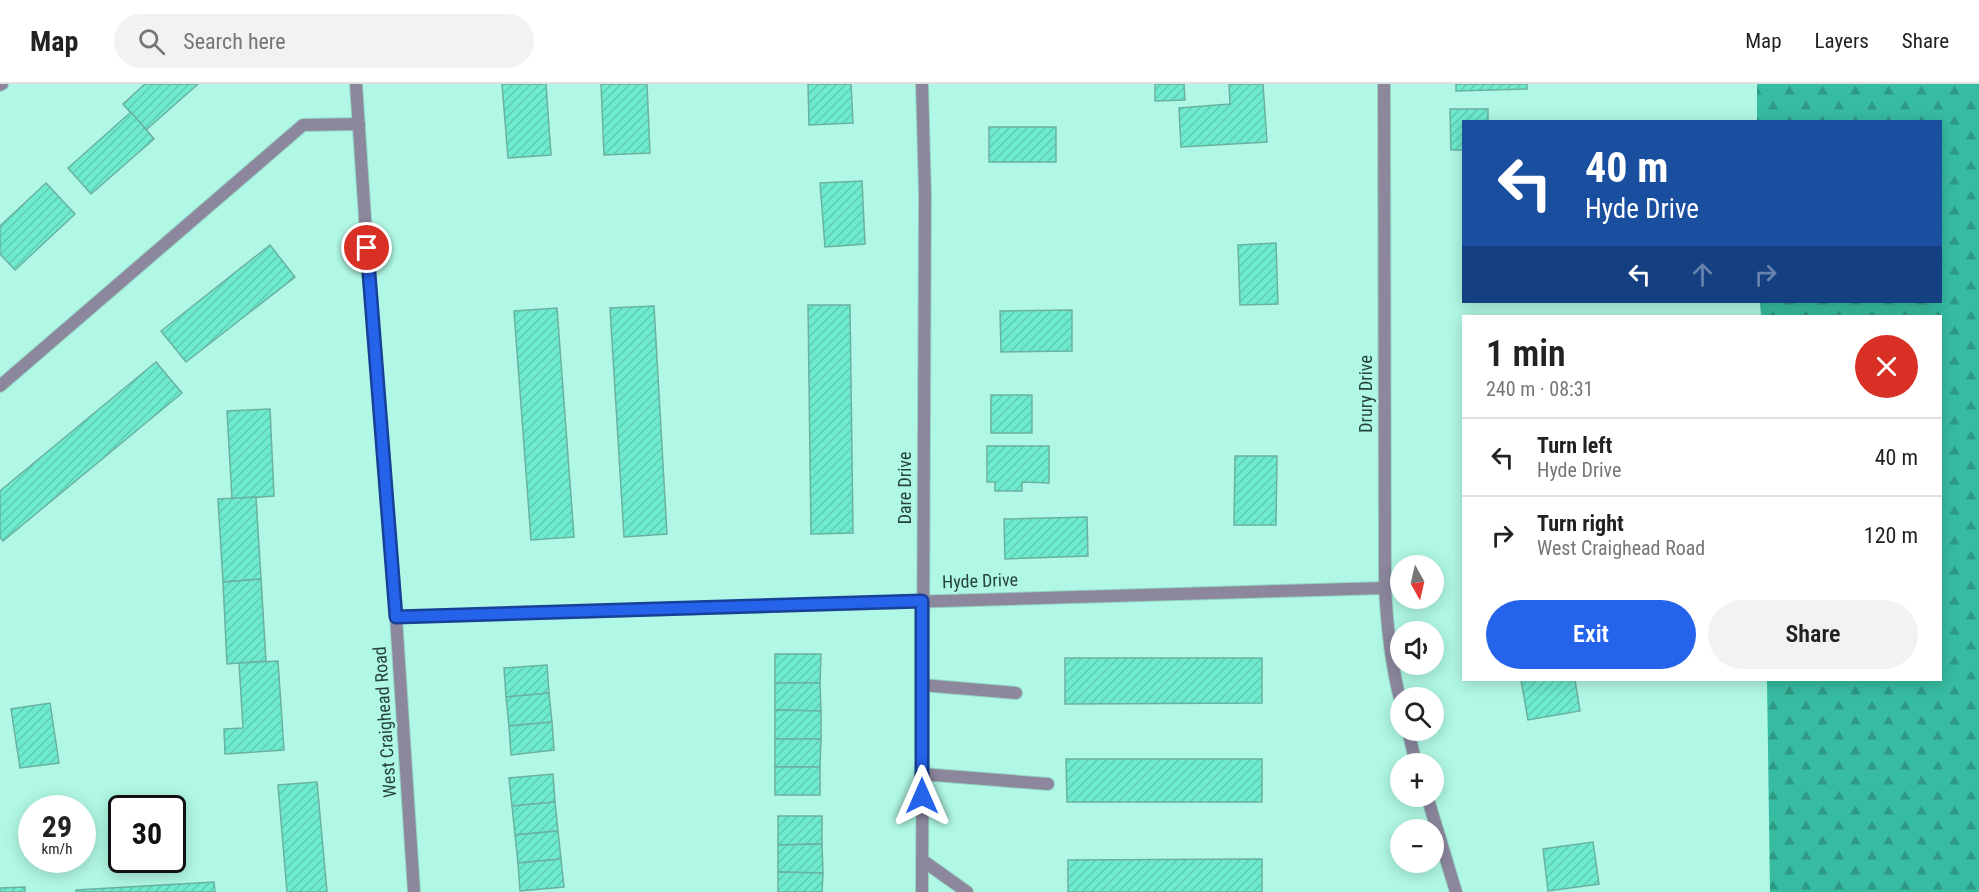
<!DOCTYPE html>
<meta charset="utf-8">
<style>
body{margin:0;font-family:"Roboto Condensed",sans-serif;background:#f2f2f2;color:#222;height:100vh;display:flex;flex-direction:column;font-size:22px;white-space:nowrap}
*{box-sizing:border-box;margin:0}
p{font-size:20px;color:#767676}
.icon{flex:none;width:33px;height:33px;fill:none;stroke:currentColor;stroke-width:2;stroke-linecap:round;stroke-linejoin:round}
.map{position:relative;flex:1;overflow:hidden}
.side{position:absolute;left:1462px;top:231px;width:480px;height:366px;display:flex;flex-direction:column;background:#fff;border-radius:0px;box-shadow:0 3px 15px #0003}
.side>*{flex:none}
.guide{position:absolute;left:1462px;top:36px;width:480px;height:183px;border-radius:0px;box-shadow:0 3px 15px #0003;background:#1a4fa0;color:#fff;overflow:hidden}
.needle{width:39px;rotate:172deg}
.tools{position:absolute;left:1390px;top:471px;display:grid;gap:12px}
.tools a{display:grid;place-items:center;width:54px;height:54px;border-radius:50%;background:#fff;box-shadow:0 3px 15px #0003;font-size:30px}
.speed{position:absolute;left:18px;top:711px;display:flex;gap:12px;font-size:30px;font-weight:700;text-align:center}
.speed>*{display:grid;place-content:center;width:78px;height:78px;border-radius:50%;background:#fff;box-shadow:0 3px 15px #0003;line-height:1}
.speed small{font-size:15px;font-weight:400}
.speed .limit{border:3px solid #111;border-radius:9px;background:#fff;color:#111}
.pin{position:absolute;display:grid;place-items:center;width:51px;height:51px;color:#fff;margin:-26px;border:3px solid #fff;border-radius:50%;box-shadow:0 2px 6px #0007}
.me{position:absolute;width:66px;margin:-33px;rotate:0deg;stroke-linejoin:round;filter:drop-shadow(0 0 4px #0008)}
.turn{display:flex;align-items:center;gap:21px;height:126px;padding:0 24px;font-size:27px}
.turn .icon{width:78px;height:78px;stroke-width:2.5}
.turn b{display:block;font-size:42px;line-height:51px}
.lanes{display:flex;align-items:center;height:57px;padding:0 24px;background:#0003;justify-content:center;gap:30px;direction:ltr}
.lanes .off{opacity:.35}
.round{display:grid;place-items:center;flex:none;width:63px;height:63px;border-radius:32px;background:#f2f2f2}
.head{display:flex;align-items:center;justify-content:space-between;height:102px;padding:0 24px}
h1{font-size:36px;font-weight:600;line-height:45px}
.cta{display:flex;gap:12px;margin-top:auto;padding:12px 24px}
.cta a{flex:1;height:69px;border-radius:36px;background:#2563eb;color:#fff;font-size:24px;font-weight:600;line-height:69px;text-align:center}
.cta a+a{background:#f2f2f2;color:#222}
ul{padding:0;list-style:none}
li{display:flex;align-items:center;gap:18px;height:78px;padding:0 24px;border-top:2px solid #e0e0e0}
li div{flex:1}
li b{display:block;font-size:22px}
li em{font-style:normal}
header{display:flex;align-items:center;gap:36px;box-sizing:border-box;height:84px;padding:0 30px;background:#fff;border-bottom:2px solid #e0e0e0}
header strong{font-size:28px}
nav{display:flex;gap:33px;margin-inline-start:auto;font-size:21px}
.search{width:420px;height:54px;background:#f2f2f2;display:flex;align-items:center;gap:15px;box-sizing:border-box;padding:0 21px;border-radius:33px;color:#767676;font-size:22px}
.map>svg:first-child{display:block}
</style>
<header>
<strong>Map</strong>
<div class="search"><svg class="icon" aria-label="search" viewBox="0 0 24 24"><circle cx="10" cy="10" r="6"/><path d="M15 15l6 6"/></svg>Search here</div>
<nav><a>Map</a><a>Layers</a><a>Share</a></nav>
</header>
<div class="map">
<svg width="1979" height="808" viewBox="0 0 1979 808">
<defs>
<pattern id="forest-firs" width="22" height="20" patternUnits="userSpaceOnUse" patternTransform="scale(1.5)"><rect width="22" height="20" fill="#37bca2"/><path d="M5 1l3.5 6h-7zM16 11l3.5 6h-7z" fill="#2e9a85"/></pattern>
<pattern id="building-hatch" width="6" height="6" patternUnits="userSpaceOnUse" patternTransform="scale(1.5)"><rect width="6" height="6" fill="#6eebcf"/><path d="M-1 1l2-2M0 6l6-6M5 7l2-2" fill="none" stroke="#5fcbb3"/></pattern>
</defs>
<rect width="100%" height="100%" fill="#b0f8e5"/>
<!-- forest -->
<polygon fill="url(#forest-firs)" points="1757,0 1979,0 1979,808 1770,808 1767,596 1941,596 1941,232 1761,232 1760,218 1941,218 1941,38 1757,37"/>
<!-- building -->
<g fill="url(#building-hatch)" stroke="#6bb1a0" stroke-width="1.5">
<polygon points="145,0 198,0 146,46 123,20"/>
<polygon points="502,0 546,0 551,71 508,74"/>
<polygon points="601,0 647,0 650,69 604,71"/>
<polygon points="808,0 851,0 853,39 809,41"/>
<polygon points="1155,0 1184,0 1185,16 1155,17"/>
<polygon points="1229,0 1263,0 1267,58 1181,63 1179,24 1230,20"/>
<polygon points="1456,0 1527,0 1527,5 1456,7"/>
<polygon points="1450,25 1488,25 1488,38 1464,38 1464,66 1451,66"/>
<polygon points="131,28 154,55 91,110 68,84"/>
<rect x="989" y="43" width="67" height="35"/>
<polygon points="862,97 865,160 825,163 820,99"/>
<polygon points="46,99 75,130 15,186 0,170 0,142"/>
<polygon points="1276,159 1278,220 1240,221 1238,161"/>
<polygon points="270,161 295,193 186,278 161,247"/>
<polygon points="808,221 850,221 853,449 811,450"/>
<polygon points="654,222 667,450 624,453 610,224"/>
<polygon points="557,224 574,453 531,456 514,227"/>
<polygon points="1072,226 1072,267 1001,268 1000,227"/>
<polygon points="156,278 182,309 3,457 0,453 0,407"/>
<rect x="991" y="311" width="41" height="38"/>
<polygon points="270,325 274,412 232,415 227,327"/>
<polygon points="987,362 1049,362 1049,399 1022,398 1022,407 995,407 995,398 987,398"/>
<polygon points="1235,372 1277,372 1276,441 1234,441"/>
<polygon points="256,413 261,495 223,498 218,415"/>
<polygon points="1087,433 1088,472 1005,475 1004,435"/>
<polygon points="261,495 266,577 227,580 223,498"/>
<polygon points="775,570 821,570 820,599 775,599"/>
<polygon points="1065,574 1262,574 1262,619 1065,620"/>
<polygon points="278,577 284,666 225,670 224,645 243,644 239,579"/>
<polygon points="547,581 549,609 506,613 504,584"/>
<polygon points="1521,596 1575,596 1580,627 1528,636"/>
<polygon points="775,599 820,599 821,627 775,626"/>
<polygon points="549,609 552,638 509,642 506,613"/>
<polygon points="50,619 59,679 20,684 11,625"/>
<polygon points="775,626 821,627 821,655 775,655"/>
<polygon points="552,638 554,666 511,671 509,642"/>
<polygon points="775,655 821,655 820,683 775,683"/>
<polygon points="1066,675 1262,675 1262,718 1067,718"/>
<rect x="775" y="683" width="45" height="28"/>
<polygon points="553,690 555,718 512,722 509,694"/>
<polygon points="317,698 327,808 287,808 278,701"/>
<polygon points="555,718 558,747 515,751 512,722"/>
<polygon points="778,732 822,732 822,760 778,761"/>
<polygon points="558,747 561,775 518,779 515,751"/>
<polygon points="1593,758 1599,800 1548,807 1543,765"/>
<polygon points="822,760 823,789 778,788 778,761"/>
<polygon points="561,775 564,803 520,807 518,779"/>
<polygon points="1262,775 1262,808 1068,808 1068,776"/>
<polygon points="778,788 823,789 822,808 778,808"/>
<polygon points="214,798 215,808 76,808 76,806"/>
<polygon points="25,803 25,808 0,808 0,804"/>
</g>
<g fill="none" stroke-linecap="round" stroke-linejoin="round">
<!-- service casing -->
<g stroke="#94d4c3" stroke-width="14">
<g id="service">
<polyline points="0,302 303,41 359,40"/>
<polyline points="922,601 1016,609"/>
<polyline points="922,690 1048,700"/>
<polyline points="922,776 967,808"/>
</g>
</g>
<!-- minor casing -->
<g stroke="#94d4c3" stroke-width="14">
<g id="minor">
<path d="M1384 0 1385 504C1387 543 1391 581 1401 619"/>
<polyline points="0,1 2,0"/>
<polyline points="396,533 1385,504"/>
<polyline points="1408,646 1416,680"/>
<polyline points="1427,712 1456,808"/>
<polyline points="922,808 925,110 922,0"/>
</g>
</g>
<!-- tertiary casing -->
<g stroke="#94d4c3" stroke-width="14">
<polyline id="tertiary" points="356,0 367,164 396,533 414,808"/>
</g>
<!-- service -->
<use href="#service" stroke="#8d879e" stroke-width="12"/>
<!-- minor -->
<use href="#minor" stroke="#8d879e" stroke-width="12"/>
<!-- tertiary -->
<use href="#tertiary" stroke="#8d879e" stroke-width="12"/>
</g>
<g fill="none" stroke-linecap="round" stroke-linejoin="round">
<!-- route casing -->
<g stroke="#184099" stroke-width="15">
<polyline id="route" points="367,164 396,533 922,517 922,712"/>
</g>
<!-- route -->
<use href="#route" stroke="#2563eb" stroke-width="10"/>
</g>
<g text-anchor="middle" stroke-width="5" stroke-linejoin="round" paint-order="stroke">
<!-- street labels -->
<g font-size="18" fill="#25423b" stroke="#b0f8e5">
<text transform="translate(1366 310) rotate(-90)" y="6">Drury Drive</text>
<text transform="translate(905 404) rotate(-90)" y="6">Dare Drive</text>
<text transform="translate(980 497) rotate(-2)" y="6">Hyde Drive</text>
<text transform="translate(385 638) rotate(-94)" y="6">West Craighead Road</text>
</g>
</g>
</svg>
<div class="tools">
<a><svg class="needle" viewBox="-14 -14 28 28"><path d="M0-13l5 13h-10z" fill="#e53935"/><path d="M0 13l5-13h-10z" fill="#767676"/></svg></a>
<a><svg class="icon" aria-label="sound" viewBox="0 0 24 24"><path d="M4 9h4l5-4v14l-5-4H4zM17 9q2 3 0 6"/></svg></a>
<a><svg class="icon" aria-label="search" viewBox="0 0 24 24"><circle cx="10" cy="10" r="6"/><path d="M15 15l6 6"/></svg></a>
<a>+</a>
<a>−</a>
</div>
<div class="speed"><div>29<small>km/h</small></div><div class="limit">30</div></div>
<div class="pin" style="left:367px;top:164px;background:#d93025"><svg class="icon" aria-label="arrive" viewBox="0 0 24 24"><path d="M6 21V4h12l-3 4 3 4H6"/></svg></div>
<svg class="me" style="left:922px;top:712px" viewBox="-20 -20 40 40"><path d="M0-17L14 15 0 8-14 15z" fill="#2563eb" stroke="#fff" stroke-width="4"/></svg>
<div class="guide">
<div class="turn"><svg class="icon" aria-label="left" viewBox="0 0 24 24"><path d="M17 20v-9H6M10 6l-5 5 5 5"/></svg><div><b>40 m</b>Hyde Drive</div></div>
<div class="lanes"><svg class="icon" aria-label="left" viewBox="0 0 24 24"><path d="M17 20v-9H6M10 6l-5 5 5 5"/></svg><svg class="icon off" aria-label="ahead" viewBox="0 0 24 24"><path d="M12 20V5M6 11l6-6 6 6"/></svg><svg class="icon off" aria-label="right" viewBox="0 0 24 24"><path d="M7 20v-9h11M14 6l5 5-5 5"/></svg></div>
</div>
<section class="side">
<div class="head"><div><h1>1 min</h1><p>240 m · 08:31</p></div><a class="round" style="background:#d93025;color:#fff"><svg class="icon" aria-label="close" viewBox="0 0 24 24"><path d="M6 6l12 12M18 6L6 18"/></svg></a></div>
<ul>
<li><svg class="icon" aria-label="left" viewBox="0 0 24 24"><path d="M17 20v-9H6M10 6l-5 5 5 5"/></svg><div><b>Turn left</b><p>Hyde Drive</p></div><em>40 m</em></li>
<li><svg class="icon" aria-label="right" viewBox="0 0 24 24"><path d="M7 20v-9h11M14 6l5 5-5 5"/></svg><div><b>Turn right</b><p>West Craighead Road</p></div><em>120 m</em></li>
</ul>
<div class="cta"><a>Exit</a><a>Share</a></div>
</section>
</div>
